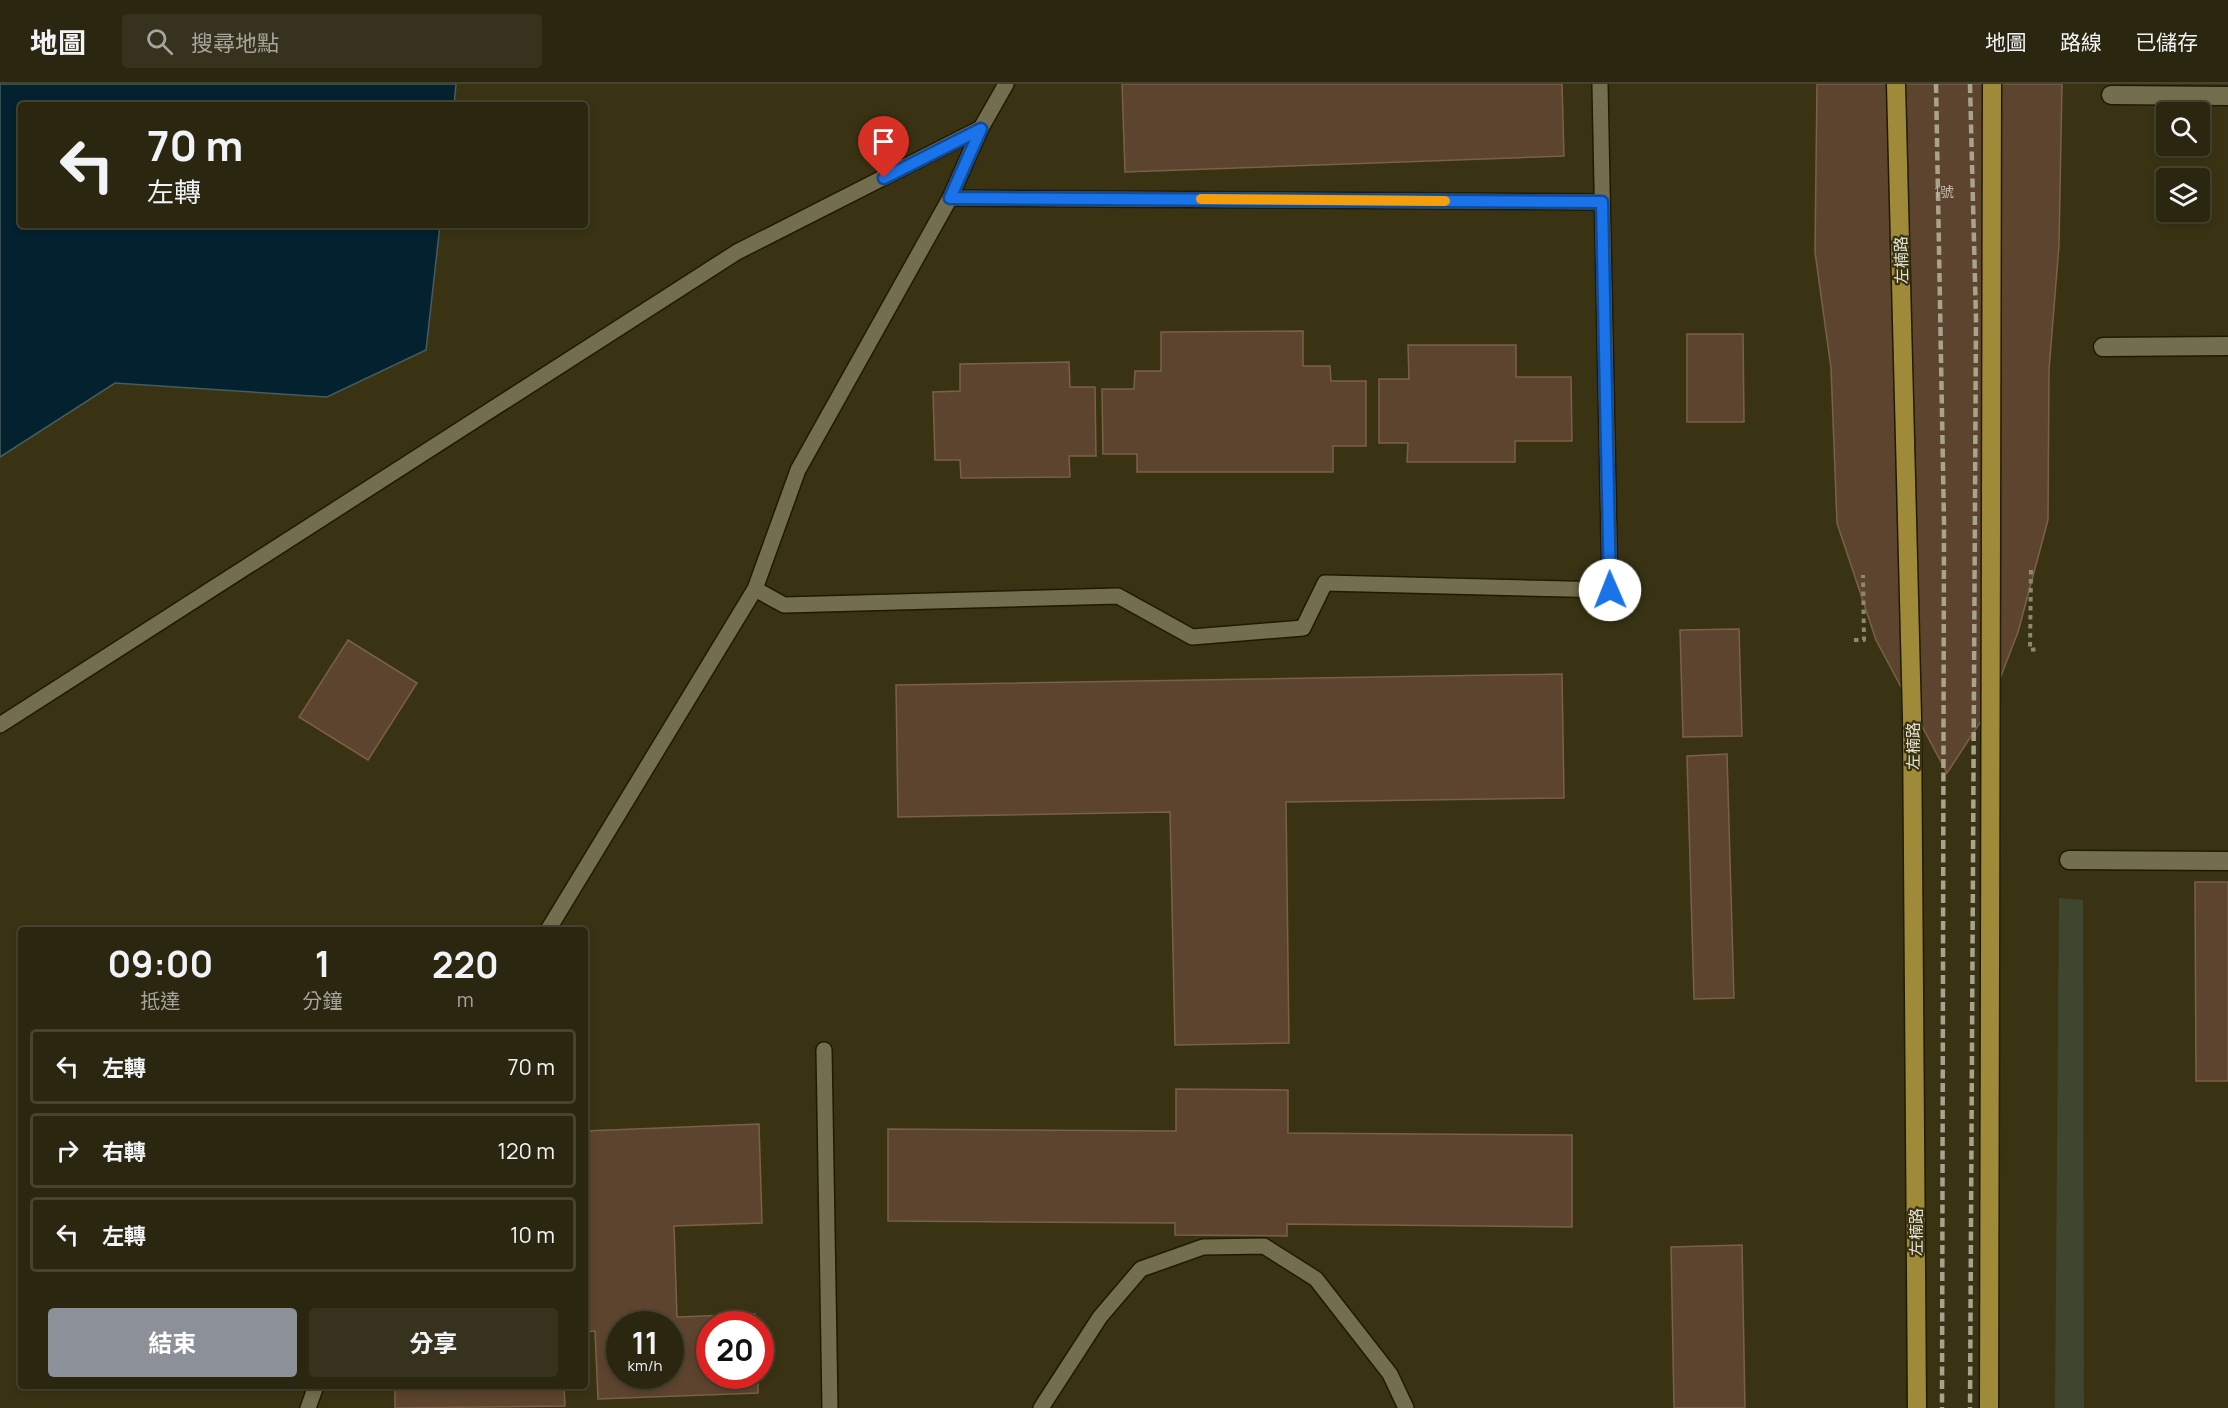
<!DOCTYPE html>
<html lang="zh-TW">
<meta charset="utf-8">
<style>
body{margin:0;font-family:Manrope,"Noto Sans TC",sans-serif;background:#37321d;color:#f1f3f6;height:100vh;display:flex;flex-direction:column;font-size:22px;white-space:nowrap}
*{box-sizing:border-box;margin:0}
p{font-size:20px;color:#a6a59e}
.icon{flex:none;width:33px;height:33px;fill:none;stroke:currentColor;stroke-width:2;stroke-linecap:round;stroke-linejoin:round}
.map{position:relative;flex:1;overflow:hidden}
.side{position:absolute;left:18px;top:843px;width:570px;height:462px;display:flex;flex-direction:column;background:#2b260f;border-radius:6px;box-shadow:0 3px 9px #0003,0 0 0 2px #47432f}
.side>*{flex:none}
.top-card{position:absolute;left:18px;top:18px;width:570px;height:126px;border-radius:6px;box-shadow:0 3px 9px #0003,0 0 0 2px #47432f;background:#2b260f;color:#f1f3f6;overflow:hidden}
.buttons{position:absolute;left:2156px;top:18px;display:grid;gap:12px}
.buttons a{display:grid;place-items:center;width:54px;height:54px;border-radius:6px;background:#2b260f;box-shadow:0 3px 9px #0003,0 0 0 2px #47432f;font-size:30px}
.speed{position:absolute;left:606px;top:1227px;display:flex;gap:12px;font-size:30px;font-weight:700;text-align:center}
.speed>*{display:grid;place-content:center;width:78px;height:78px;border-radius:50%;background:#2b260f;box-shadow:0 3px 9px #0003,0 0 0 2px #47432f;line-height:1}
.speed small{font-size:15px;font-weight:400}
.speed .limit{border:9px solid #d22;background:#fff;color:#111}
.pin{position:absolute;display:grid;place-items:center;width:51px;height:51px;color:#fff;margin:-62px -26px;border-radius:50% 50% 50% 0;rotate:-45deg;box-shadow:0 0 6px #0007}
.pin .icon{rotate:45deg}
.me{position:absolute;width:66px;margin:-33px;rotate:359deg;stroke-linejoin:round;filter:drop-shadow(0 0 4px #0008)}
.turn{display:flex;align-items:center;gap:21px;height:126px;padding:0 30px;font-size:27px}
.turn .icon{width:78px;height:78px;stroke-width:2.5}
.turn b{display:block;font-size:42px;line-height:51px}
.eta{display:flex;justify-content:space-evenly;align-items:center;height:102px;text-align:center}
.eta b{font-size:36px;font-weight:700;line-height:42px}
.primary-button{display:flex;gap:12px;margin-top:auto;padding:12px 30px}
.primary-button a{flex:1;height:69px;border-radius:6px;background:#8c9099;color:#fff;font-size:24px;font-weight:700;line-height:69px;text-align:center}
.primary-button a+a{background:#37321d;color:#f1f3f6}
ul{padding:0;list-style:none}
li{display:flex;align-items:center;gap:18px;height:75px;margin:0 12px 9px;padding:0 18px;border:3px solid #47432f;border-radius:6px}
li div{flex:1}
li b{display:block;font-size:22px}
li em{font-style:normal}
header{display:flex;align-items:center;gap:36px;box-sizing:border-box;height:84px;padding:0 30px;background:#2b260f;border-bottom:2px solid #47432f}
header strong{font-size:28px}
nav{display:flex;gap:33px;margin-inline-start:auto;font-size:21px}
.search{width:420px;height:54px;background:#37321d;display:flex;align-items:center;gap:15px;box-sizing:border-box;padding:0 21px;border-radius:6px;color:#a6a59e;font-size:22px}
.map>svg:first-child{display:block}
</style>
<header>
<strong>地圖</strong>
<div class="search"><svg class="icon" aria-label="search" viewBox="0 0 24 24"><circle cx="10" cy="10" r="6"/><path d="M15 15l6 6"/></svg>搜尋地點</div>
<nav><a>地圖</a><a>路線</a><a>已儲存</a></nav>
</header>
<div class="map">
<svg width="2228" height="1324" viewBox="0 0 2228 1324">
<rect width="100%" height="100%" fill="#393314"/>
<!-- green -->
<polygon fill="#3e462e" points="2059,814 2083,816 2084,1324 2055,1324"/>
<!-- water -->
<polygon fill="#03212e" stroke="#475b5f" stroke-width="1.5" points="0,0 456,0 454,21 21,21 21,141 440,141 426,266 327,313 115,299 0,373"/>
<!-- building -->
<g fill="#5d442e" stroke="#7b6049" stroke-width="1.5" fill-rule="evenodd">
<polygon points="1122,0 1562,0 1564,72 1125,88"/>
<polygon points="1817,0 2062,0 2059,161 2049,286 2048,436 2018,548 1987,628 1947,689 1876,556 1837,439 1831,284 1815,168"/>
<polygon points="1303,247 1303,282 1330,282 1331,297 1366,297 1366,362 1333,362 1333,388 1137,388 1137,370 1103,370 1102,305 1134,305 1135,287 1161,287 1161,248"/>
<polygon points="1687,250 1743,250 1744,338 1687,338"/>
<polygon points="1408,261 1516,261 1516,293 1571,293 1572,357 1515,357 1515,378 1407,378 1408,359 1379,359 1379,295 1409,295"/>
<polygon points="1069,278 1070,303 1095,303 1096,372 1069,372 1070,393 961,394 960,376 935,376 933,308 960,307 960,280"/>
<polygon points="1739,545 1742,652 1683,653 1680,546"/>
<polygon points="348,556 417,599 368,676 299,633"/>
<polygon points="1562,590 1564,714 1286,718 1289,959 1175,961 1170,728 898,733 896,601"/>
<polygon points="1727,670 1734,914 1694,915 1687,672"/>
<polygon points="2195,798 2228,798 2228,997 2196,997"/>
<polygon points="1176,1005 1288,1006 1288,1049 1572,1051 1572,1143 1287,1140 1287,1152 1175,1151 1175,1139 888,1137 888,1045 1176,1047"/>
<path d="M759 1040 762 1139 674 1142 677 1233 755 1230 756 1240H710V1292H758V1309L598 1315 595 1247 586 1248 585 1047ZM620 1240H670V1292H620Z"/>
<polygon points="1742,1161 1745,1324 1674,1324 1671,1163"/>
<polygon points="395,1302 564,1302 565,1322 395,1324"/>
</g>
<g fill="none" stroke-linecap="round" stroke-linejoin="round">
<!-- lane casing -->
<g stroke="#201b00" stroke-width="18">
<g id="lane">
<polyline points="950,114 1602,118"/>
<polyline points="755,505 784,521 1118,512 1192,553 1303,544 1325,499 1610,506 1600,0"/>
<polyline points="0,641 737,168 981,44"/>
<polyline points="548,846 755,505 798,386 950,114 981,44 1006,0"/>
<polyline points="824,966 830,1324"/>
<polyline points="308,1324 316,1302"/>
<polyline points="1041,1324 1100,1233 1141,1185 1203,1163 1264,1162 1316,1195 1390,1290 1406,1324"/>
</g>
</g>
<!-- street casing -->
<g stroke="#201b00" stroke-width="21">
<g id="street">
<polyline points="2111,11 2228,12"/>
<polyline points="2103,263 2228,262"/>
<polyline points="2069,776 2228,777"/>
</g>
</g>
<!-- primary casing -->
<g stroke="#201b00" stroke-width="21">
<g id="primary">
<polyline points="1896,0 1912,633 1917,1324"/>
<polyline points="1989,1324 1992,0"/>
</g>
</g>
<!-- path -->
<g stroke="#8d8970" stroke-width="4" stroke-dasharray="4.5 4.5" stroke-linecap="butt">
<polyline points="2031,486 2030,566 2038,565"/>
<polyline points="1854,556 1864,556 1863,491"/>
</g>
<!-- lane -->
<use href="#lane" stroke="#736e4d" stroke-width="15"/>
<!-- street -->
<use href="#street" stroke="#736e4d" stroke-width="18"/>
<!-- primary -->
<use href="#primary" stroke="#9f8a3a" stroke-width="18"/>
<!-- rail -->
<g stroke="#a7a38c" stroke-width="4.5" stroke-dasharray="9 4.5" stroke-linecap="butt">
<polyline points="1936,0 1944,439 1942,1324"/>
<polyline points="1970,0 1976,236 1970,1324"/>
</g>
</g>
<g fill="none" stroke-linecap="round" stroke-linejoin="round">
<!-- route casing -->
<g stroke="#114b97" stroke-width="15">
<polyline id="route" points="884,94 981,45 950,114 1602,118 1610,506"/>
</g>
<!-- route -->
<use href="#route" stroke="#1a73e8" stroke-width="10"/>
<!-- slow -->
<polyline stroke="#f59e0b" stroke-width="10" points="1201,115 1445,117"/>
</g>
<g text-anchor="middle" stroke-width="4.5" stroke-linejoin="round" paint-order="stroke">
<!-- number labels -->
<g font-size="14" fill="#c3baa8">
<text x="1944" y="113">1號</text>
</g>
<!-- street labels -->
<g font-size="16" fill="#e5e2d0" stroke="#393314">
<text transform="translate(1901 176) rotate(-91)" y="6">左楠路</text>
<text transform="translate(1913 662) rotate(-90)" y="6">左楠路</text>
<text transform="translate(1916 1148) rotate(-90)" y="6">左楠路</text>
</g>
</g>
</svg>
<div class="buttons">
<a><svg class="icon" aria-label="search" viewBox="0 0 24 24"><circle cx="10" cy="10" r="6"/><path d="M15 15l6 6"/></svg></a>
<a><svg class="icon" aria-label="layers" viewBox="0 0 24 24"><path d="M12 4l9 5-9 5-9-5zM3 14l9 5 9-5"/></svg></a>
</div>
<div class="speed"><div>11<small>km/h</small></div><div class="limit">20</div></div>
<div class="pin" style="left:884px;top:94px;background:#d93025"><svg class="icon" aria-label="arrive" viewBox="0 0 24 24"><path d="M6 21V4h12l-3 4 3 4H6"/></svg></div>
<svg class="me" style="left:1610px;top:506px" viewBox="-20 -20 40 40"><circle r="19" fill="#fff"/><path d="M0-13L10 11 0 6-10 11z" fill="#1a73e8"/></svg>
<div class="top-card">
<div class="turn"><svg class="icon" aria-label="left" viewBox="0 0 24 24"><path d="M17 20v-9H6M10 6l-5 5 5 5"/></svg><div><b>70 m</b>左轉</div></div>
</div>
<section class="side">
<div class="eta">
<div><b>09:00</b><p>抵達</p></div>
<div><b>1</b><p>分鐘</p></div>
<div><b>220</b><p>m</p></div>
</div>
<ul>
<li><svg class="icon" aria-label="left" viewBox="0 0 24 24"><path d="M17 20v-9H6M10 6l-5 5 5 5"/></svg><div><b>左轉</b></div><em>70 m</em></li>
<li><svg class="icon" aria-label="right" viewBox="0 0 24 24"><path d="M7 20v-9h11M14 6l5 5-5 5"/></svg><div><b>右轉</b></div><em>120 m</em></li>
<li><svg class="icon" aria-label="left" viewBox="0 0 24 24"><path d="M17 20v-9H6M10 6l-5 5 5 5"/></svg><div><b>左轉</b></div><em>10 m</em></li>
</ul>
<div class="primary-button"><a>結束</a><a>分享</a></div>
</section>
</div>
